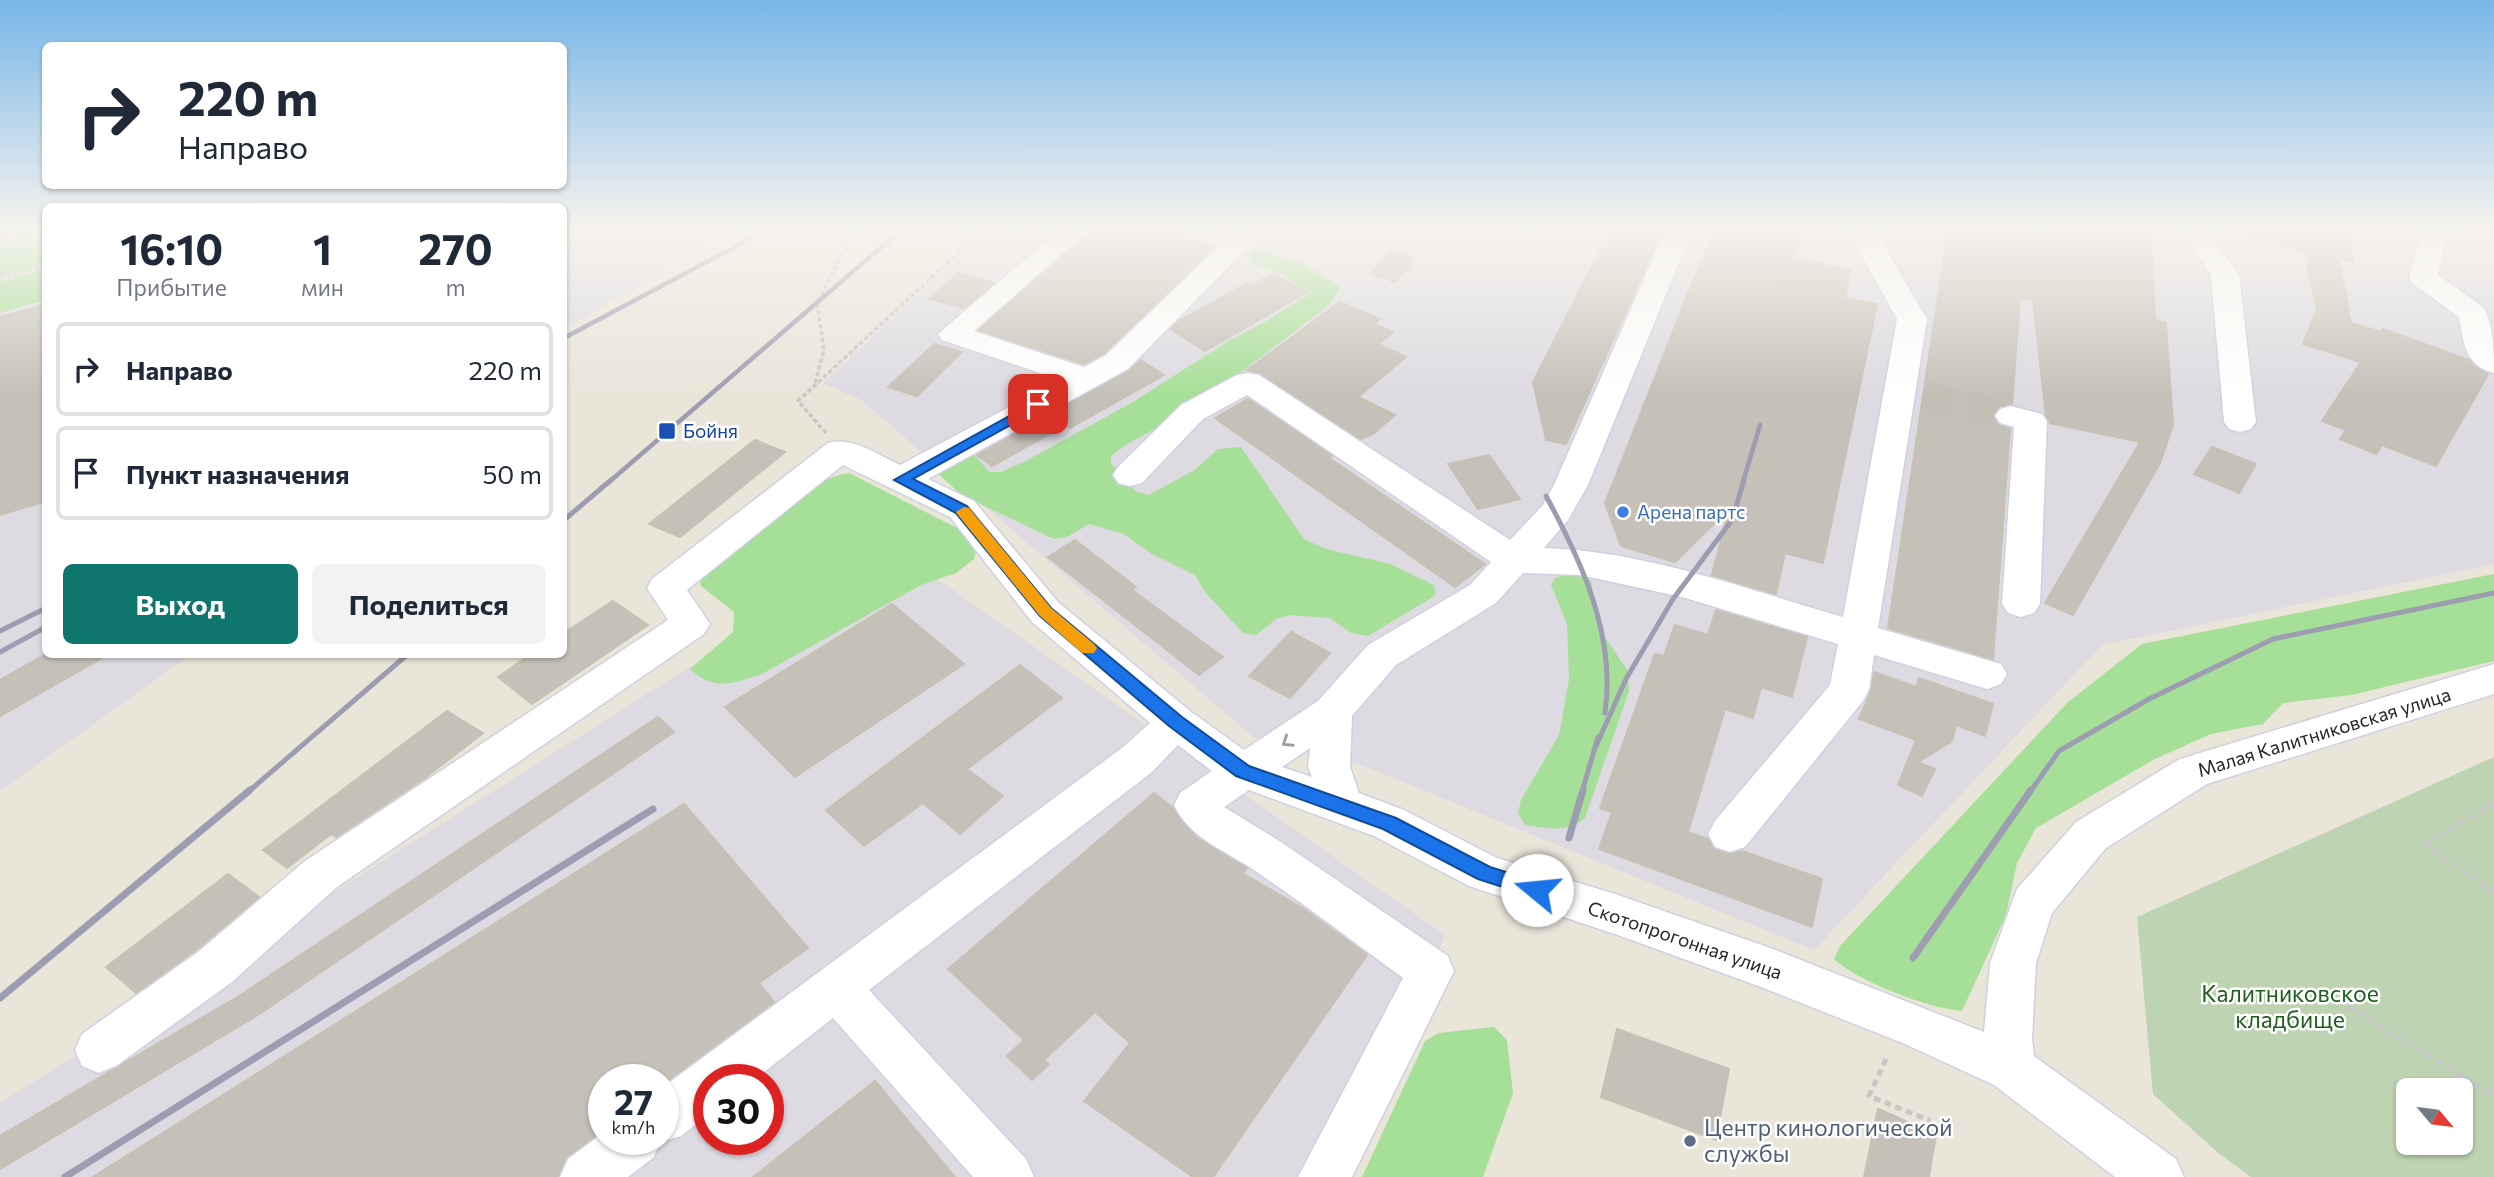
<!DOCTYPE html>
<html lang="ru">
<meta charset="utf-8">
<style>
body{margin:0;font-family:Commissioner,sans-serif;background:#f2f2f3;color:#1f2937;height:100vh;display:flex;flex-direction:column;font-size:26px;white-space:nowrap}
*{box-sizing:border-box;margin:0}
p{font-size:23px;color:#747a83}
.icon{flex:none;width:38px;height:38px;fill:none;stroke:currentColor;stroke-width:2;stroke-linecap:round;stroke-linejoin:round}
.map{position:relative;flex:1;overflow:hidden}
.drawer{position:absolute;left:42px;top:203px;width:525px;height:455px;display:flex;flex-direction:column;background:#fff;border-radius:10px;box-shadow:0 2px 5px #0004}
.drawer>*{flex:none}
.guide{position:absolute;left:42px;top:42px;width:525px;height:147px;border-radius:10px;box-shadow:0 2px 5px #0004;background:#fff;color:#1f2937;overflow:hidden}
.needle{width:46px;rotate:119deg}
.controls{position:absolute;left:2396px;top:1078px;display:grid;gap:14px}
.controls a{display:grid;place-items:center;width:77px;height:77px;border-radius:10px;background:#fff;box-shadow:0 2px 5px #0004;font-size:35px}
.speed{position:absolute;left:588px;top:1064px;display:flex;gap:14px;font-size:35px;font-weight:700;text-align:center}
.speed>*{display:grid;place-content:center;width:91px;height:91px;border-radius:50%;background:#fff;box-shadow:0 2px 5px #0004;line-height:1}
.speed small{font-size:18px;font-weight:400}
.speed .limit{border:10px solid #d22;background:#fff;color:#111}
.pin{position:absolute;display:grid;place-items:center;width:60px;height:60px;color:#fff;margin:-30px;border-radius:14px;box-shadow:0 4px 10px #0006}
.me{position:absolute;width:77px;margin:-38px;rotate:287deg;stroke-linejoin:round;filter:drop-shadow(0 0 5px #0008)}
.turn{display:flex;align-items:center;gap:24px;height:147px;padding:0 21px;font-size:32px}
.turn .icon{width:91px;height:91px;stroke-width:2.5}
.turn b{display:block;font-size:49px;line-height:60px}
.eta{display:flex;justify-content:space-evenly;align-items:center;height:119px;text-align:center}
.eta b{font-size:42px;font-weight:700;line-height:49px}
.button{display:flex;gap:14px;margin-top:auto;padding:14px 21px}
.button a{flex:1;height:80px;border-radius:10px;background:#0f766e;color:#fff;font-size:28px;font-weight:700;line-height:80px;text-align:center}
.button a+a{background:#f2f2f3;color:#1f2937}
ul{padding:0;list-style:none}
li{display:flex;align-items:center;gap:21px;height:94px;margin:0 14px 10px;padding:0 7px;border:4px solid #e0e1e3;border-radius:10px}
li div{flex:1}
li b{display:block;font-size:26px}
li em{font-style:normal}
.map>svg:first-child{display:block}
</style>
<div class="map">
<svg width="2494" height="1177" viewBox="0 0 2494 1177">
<rect width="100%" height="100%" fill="#eae5d9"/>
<!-- industrial -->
<g fill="#dddae2" fill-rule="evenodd">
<polygon points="564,231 724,231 639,286 564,329"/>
<polygon points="987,231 2494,231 2494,564 2102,645 1814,950 1364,766 1253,737 861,400 823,383"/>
<polygon points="45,301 46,654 190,655 0,791 0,313"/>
<path d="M886 543 1445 935 1431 971 1324 1177H0V1103ZM604 1080H663V1139H604ZM709 1080H768V1139H709Z"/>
</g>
<!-- green -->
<g fill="#a6df97">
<polygon points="28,231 45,231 45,264 0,276 0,237"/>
<polygon points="1262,248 1276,256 1303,264 1341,287 1329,305 1195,407 1129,443 1111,456 1111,464 1137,492 1149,495 1196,469 1218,449 1241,447 1304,539 1326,549 1390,564 1434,585 1436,595 1368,636 1351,633 1330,618 1288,615 1276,619 1256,635 1243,633 1205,592 1195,575 1152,554 1124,534 1089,524 1067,537 1054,539 963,496 936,472 973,453 989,472 1001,472 1024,462 1133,402 1230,340 1265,322 1310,293 1283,275 1248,261 1252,251"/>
<polygon points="45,269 45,300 0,313 0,281"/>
<path d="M849 473 957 528 976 550 974 559 956 573 921 585 760 675C730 684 714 691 690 669L733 632 734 612 701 586 700 576C738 545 801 479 849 473Z"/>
<path d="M1581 574 1591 581 1600 630 1628 671 1629 691 1585 818C1567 834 1547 828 1525 825L1518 813 1521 800 1559 735 1569 679 1567 624 1551 585 1556 577Z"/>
<path d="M2494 574V661L2351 695 2283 703 2263 724 2211 734 2155 759 2036 828 2017 863 2006 915 1962 1011C1930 1009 1857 981 1834 959L1840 946 2068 702 2142 644Z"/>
<polygon points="1494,1027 1507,1040 1513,1093 1483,1177 1362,1177 1425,1041 1439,1033"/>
</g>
<!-- cemetery -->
<path fill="#bdd3b1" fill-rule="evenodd" d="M2494 757V1177H2251L2217 1152 2153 1094 2137 917ZM2408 1090H2460V1143H2408Z"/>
<!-- building -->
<g fill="#c5c1b9" stroke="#c5c1b3" stroke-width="2">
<polygon points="1090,231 1160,231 1215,246 1104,353 1084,364 979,330"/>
<polygon points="1610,231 1662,231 1566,444 1546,440 1533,382"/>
<polygon points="1713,231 1801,231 1793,258 1850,270 1845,298 1877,304 1823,563 1785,553 1776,594 1712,575 1729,509 1675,562 1621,546 1605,503"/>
<polygon points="1948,231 2151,231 2155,320 2166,323 2173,425 2160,463 2073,615 2045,603 2140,442 2050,423 2046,416 2033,299 2020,299 2012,404 1999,406 1992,416 1998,425 2010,429 1993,659 1888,628"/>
<polygon points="2250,231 2347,231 2354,262 2339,259 2351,323 2381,332 2383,329 2469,360 2488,374 2436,466 2382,445 2376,454 2340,439 2346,430 2322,421 2361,362 2303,344 2317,309 2304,251 2249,240"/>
<polygon points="1392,251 1414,258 1406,265 1411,266 1395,282 1370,273"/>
<polygon points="959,273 994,283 964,308 930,299"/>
<polygon points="1273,274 1307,292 1205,351 1171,329 1179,321 1246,284 1250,286"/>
<polygon points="1340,302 1380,319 1374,324 1393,332 1378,344 1406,357 1358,397 1395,415 1373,434 1361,439 1260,373 1247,370"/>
<polygon points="46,304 46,501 0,515 0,317"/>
<polygon points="934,344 962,352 917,396 888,387"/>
<polygon points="1141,360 1164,375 1070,428 1066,425 992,466 977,455 1129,371"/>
<polygon points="1248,399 1332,456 1329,458 1485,564 1455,587 1215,418"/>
<polygon points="755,440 785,452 680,537 649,524"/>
<polygon points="2212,447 2256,464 2239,493 2194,474"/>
<polygon points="1489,455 1520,499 1478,509 1448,464"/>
<polygon points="1075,540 1136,587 1132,590 1223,657 1199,675 1048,557"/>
<polygon points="613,601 648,625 532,704 498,677 531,654 564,654 564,633"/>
<polygon points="892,604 964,664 795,777 725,707"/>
<polygon points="1716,610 1807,637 1792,697 1761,687 1753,718 1725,709 1688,832 1708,839 1714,849 1729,854 1742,851 1822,879 1812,927 1599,849 1612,812 1600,808 1655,654 1664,656 1675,625 1708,635"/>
<polygon points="1291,632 1330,653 1290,698 1249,676"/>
<polygon points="46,654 109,654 0,716 0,680"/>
<polygon points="1020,665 1062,698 967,769 1003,796 960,834 923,803 864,846 826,810"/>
<polygon points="1874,672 1916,687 1919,678 1993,704 1985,736 1956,725 1952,741 1918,762 1935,769 1922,796 1898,785 1916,740 1859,719 1871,691"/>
<polygon points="447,711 483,733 425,778 336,837 331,834 287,868 263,850"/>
<polygon points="658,717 674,732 258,1015 0,1169 0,1136 239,996"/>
<polygon points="1154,793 1173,808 1196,837 1247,868 1242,873 1304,909 1367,955 1213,1177 1193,1177 1084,1101 1130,1043 1095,1012 1044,1060 1049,1064 1032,1080 1007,1056 1024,1040 948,969"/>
<polygon points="684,804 808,948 759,983 774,1002 663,1084 663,1080 604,1080 604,1130 566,1157 558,1177 93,1177"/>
<polygon points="228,874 259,897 196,950 136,993 106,967"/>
<polygon points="1617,1029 1729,1069 1716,1140 1601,1097"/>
<polygon points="875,1081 955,1177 753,1177"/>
<polygon points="1878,1109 1936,1134 1929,1177 1864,1177"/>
</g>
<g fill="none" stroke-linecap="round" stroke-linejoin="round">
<!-- minor-tunnel -->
<polyline stroke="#c3bfb5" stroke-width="31" stroke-dasharray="31 15" stroke-linecap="butt" points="1923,396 2011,416"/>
<!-- minor casing -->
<g stroke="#cfd0e0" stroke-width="3">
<g id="minor">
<path d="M1058 231H1088L974 331 1084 367 1106 355 1220 245 1198 237 1195 231C1213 231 1241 225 1253 242L1128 369 928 479 974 501 1058 602 1190 711 1244 750 1318 701 1368 645 1470 585 1491 562 1247 395 1203 419 1142 483 1130 486 1118 483 1113 475 1118 467 1181 405 1237 375 1248 373 1259 375 1510 540 1543 505 1554 485 1665 231H1692L1588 485 1568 520 1544 548C1645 551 1746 589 1843 617L1897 319 1848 231H1875L1927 319 1878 628 2001 664 2007 674 2001 684 1987 689 1874 655 1869 690 1863 701 1745 847 1730 852 1715 847 1708 834 1715 821 1830 685 1838 644 1682 597 1580 575 1523 573 1496 603 1396 665 1352 716 1350 767 1359 793 1404 810 1497 858 1615 894 1773 949 1984 1032 1990 963 2017 889 2076 822 2178 760 2193 755 2494 664V694L2207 784 2106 848 2052 913 2036 963 2032 1039 2034 1056 2176 1159 2184 1177H2115L1994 1085 1905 1044 1761 987 1615 934 1469 886 1374 836 1249 790 1224 807 1281 842 1448 956 1454 971 1352 1177H1298L1403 978C1352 941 1303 903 1251 868 1222 849 1190 838 1174 805L1180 793 1212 771 1178 745 1152 772 869 990 1026 1159 1034 1177H973L833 1018 754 1080H709V1114L681 1136 660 1142 654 1157 628 1177H560L568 1159 604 1132V1139H663V1087L1122 748 1150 723 1032 622 950 517 843 465 687 590 710 624 704 634 337 887 232 982 116 1066 99 1073 82 1066 75 1050 82 1034 198 952 305 861 668 620 647 588 652 579 828 443C853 436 878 455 900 465L1060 380 942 340 938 334ZM1310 748 1308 767 1312 777 1282 767Z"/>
<polygon points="2182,231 2208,231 2239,275 2256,422 2251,429 2240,432 2229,429 2224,422 2211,275"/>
<path d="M2421 231H2448L2438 275 2483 307C2494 324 2494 353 2494 373 2465 366 2463 342 2459 317L2413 284 2409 278Z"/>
<polygon points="2011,406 2042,414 2047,421 2040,604 2034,613 2021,617 2008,613 2002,604 2014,427 2000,423 1995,416 2000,409"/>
</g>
</g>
<!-- path-far1 -->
<g stroke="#c7c7c7" stroke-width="3.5" stroke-dasharray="4.5 2.5" stroke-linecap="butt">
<polyline points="0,234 13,231"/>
<polyline points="0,278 46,266"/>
<polyline points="815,383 824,350 817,302 854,231"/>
<polyline points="826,433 798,401 982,231"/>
</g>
<!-- path -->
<g stroke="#c7c7c7" stroke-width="5" stroke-dasharray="7 4.5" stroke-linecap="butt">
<polyline points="2494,803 2424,844 2494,892"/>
<polyline points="2348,1006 2494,1096"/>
<polyline points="1886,1059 1869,1096 1931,1121"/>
</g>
<!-- minor -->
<use href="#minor" fill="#fff" fill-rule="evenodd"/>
<!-- rail-far2 -->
<g stroke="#9c9db1" stroke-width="4.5">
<polyline points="564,338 731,249 758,231"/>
<polyline points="609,482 900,231"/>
<polyline points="1743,482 1760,425"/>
</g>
<!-- rail-far1 -->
<g stroke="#9c9db1" stroke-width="5">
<path d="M1546 496C1582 562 1616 636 1605 713"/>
<polyline points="564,520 611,480"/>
<polyline points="0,631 46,608"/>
<polyline points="0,652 46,627"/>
<polyline points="1596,746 1626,679 1673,599 1732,520 1744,480"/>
<polyline points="248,792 408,654"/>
<polyline points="1582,792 1598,737"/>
<polyline points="2030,792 2059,751 2149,699 2273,639 2494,593"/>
</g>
<!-- rail -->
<g stroke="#9c9db1" stroke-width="7">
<polyline points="1569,838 1583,790"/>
<polyline points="1913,958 2031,790"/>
<polyline points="0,998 250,790"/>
<polyline points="65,1177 653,809"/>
</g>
</g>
<!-- one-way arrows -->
<defs><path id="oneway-chevron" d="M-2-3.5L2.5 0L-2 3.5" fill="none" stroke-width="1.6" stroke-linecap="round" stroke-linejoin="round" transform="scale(1.75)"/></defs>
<use stroke="#9e9e9e" href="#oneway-chevron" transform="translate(1287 742) rotate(147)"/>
<!-- sky -->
<linearGradient id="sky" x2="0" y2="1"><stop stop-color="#77b6e8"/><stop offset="0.58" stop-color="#f6f3ee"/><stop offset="1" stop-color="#f6f3ee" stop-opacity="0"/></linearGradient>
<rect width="2494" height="395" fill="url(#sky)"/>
<!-- route -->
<polygon fill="#1a73e8" stroke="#114b97" stroke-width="2" points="1038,400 1043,401 1043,407 913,479 967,506 1051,608 1182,717 1249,766 1396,818 1490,867 1544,884 1547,890 1544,896 1537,898 1478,879 1383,829 1236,776 1169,726 1040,616 956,513 894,480"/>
<!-- slow -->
<polygon fill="#f59e0b" points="964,507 969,508 1051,608 1094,644 1097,648 1094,653 1082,653 1040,616 958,515 956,512"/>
<!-- markers -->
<rect fill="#1a4fb4" stroke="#fff" stroke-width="2.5" x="658" y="422" width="18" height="18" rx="3.5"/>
<circle fill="#3f7fe0" stroke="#fff" stroke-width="2.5" cx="1623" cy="512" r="7"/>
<circle fill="#5c6f8a" stroke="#fff" stroke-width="2.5" cx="1690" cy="1141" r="7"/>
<g text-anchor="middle" stroke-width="5" stroke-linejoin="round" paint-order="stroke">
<!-- transit labels -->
<g font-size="19" fill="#164399" stroke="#fff" text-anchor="start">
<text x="683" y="438">Бойня</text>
</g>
<!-- shop labels -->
<g font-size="19" fill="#366cbe" stroke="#fff" text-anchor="start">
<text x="1637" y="519">Арена партс</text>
</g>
<!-- street labels -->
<g font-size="19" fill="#272727" stroke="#fff">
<text transform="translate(2324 732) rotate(-17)" y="7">Малая Калитниковская улица</text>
<text transform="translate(1685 940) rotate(19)" y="7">Скотопрогонная улица</text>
</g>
<!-- near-park labels -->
<g font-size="23" fill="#21601c" stroke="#fff">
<text x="2290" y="1002">Калитниковское<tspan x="2290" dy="26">кладбище</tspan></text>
</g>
<!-- near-service labels -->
<g font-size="23" fill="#4e5e75" stroke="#fff" text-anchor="start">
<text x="1704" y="1136">Центр кинологической<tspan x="1704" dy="26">службы</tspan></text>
</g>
</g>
</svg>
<div class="controls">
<a><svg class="needle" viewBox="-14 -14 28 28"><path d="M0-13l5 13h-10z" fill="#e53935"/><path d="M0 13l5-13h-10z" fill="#747a83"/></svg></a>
</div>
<div class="speed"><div>27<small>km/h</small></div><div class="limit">30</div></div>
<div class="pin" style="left:1038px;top:404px;background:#d93025"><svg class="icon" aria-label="arrive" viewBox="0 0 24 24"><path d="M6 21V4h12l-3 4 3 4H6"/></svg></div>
<svg class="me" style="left:1537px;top:890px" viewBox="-20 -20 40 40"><circle r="19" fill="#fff"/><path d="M0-13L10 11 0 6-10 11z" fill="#1a73e8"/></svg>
<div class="guide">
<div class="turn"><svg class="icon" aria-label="right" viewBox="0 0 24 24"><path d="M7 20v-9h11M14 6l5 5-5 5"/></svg><div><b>220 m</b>Направо</div></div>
</div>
<section class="drawer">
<div class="eta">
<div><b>16:10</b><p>Прибытие</p></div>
<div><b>1</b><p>мин</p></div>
<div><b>270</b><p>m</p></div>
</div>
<ul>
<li><svg class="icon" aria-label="right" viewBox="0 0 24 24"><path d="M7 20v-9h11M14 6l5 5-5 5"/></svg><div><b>Направо</b></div><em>220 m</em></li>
<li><svg class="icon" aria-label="arrive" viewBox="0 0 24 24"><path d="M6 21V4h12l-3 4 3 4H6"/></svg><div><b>Пункт назначения</b></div><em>50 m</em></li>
</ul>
<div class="button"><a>Выход</a><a>Поделиться</a></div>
</section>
</div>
